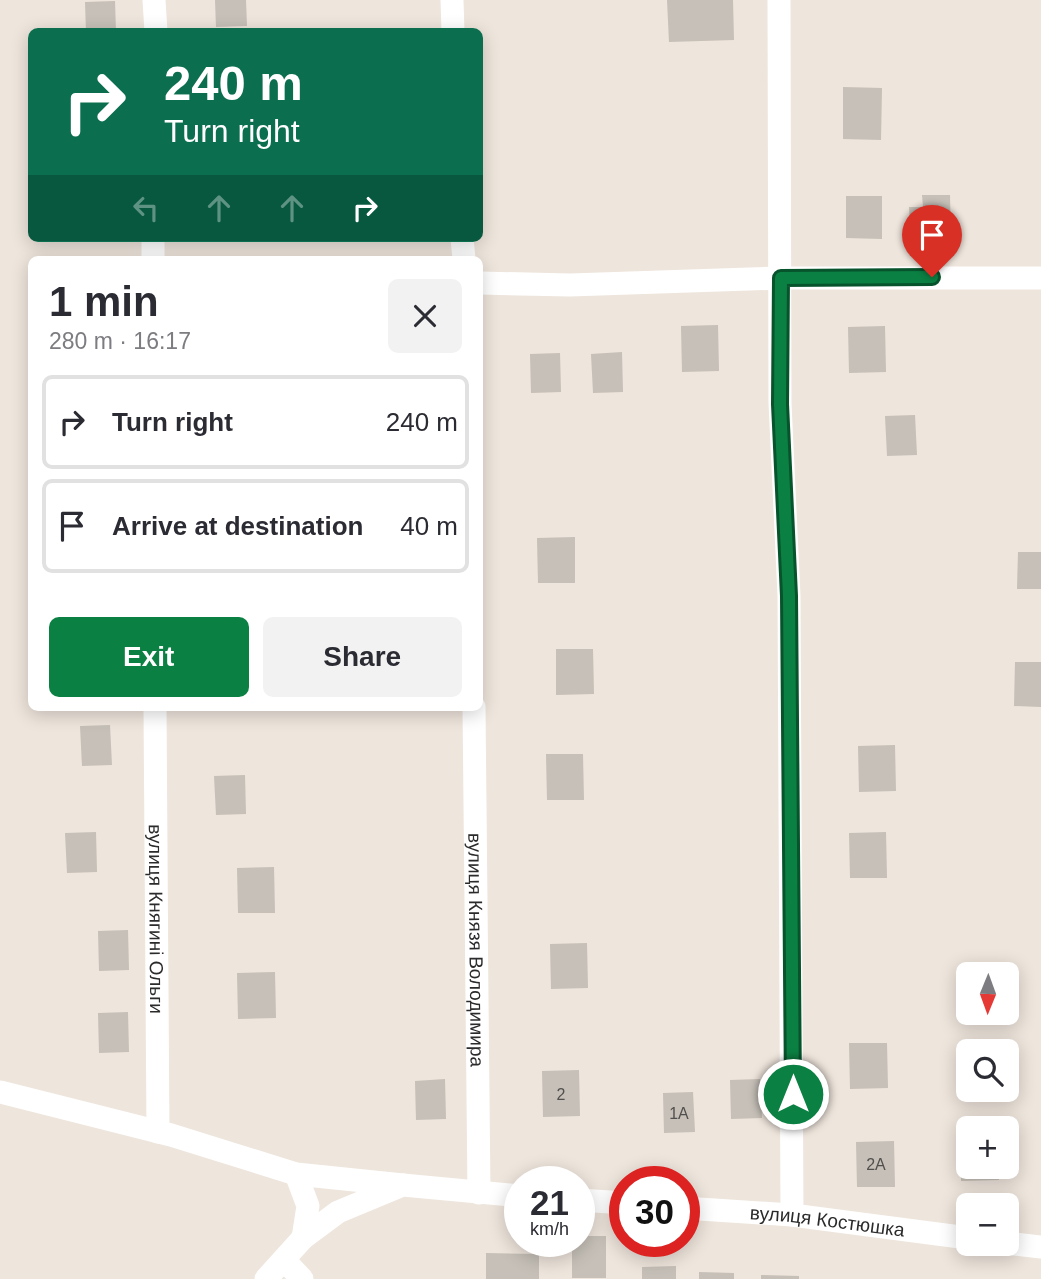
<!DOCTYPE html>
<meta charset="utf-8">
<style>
body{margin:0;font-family:Arial,sans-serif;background:#f2f2f3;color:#2b2b33;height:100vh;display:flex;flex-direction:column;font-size:26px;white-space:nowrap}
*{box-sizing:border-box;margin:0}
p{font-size:23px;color:#7c7c81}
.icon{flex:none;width:38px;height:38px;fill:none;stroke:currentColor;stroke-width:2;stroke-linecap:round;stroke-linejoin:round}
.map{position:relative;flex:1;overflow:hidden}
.side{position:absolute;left:28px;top:256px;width:455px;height:455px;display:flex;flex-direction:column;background:#fff;border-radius:10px;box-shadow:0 4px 18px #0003}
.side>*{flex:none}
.hud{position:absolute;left:28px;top:28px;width:455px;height:214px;border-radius:10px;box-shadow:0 4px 18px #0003;background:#0b6e4f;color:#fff;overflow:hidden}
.needle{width:46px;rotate:181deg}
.controls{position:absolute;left:956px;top:962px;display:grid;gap:14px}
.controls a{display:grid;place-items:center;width:63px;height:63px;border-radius:10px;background:#fff;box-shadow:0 4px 18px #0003;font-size:35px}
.speed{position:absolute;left:504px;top:1166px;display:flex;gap:14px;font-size:35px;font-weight:700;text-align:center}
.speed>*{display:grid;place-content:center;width:91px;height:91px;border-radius:50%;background:#fff;box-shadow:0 4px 18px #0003;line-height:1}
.speed small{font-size:18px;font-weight:400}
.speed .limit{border:10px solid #d22;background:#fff;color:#111}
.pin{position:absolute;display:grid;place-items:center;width:60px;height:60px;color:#fff;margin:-72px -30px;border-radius:50% 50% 50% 0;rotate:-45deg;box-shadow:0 0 7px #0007}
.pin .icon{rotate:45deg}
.me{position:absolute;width:77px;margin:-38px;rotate:0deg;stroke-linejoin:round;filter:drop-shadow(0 0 5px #0008)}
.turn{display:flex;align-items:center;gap:24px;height:147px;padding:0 21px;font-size:32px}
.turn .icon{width:91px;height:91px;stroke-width:2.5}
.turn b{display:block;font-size:49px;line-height:60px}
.lanes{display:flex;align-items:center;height:66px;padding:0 21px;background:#0003;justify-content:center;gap:35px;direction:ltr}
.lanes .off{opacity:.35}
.round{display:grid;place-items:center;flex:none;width:74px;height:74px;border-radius:10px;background:#f2f2f3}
.overview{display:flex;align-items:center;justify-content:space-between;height:119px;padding:0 21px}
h1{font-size:42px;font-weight:700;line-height:52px}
.button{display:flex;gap:14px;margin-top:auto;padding:14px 21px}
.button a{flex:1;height:80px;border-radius:10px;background:#0b8043;color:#fff;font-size:28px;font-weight:700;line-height:80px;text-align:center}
.button a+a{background:#f2f2f3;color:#2b2b33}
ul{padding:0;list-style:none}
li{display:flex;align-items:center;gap:21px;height:94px;margin:0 14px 10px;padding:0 7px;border:4px solid #e1e1e2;border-radius:10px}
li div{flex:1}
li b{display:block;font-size:26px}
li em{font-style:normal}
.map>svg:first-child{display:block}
</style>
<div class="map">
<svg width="1041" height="1279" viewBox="0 0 1041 1279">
<rect width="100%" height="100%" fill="#eee5dc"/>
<!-- building -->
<g fill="#c6c0b8">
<polygon points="215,0 246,0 247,26 216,27"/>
<polygon points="667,0 733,0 734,40 669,42"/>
<polygon points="115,1 116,32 86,32 85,2"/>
<polygon points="843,87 882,88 881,140 843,139"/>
<polygon points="922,195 950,195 951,241 919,242 919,225 910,226 909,207 923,207"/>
<polygon points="846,196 882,196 882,239 846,238"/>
<polygon points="718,325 719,371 682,372 681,326"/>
<polygon points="885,326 886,372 849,373 848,327"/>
<polygon points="622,352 623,392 593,393 591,354"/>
<polygon points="560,353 561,392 531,393 530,354"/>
<polygon points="915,415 917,455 887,456 885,416"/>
<polygon points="575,537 575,583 538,583 537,538"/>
<polygon points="1018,552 1041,552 1041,589 1017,589"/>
<polygon points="556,649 593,649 594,694 556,695"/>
<polygon points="1015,662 1041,662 1041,707 1014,706"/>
<polygon points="110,725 112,765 82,766 80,726"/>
<polygon points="895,745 896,791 859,792 858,746"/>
<polygon points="546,754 583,754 584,800 547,800"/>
<polygon points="245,775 246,814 216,815 214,776"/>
<polygon points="96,832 97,872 67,873 65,833"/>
<polygon points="886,832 887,878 850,878 849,833"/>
<polygon points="274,867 275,913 238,913 237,868"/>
<polygon points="128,930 129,970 99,971 98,931"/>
<polygon points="587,943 588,988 551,989 550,944"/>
<polygon points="275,972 276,1018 238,1019 237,973"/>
<polygon points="128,1012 129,1052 99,1053 98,1013"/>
<polygon points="849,1043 887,1043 888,1088 850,1089"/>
<polygon points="579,1070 580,1116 543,1117 542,1071"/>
<polygon points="445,1079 446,1119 416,1120 415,1081"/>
<polygon points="760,1079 762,1118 731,1119 730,1080"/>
<polygon points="693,1092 695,1132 664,1133 663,1093"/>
<polygon points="961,1135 968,1135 968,1167 998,1167 999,1180 961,1181"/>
<polygon points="894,1141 895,1187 857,1187 856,1142"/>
<polygon points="579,1236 606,1236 606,1278 572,1278 572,1241 579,1241"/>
<polygon points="486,1253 539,1254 539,1279 486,1279"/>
<polygon points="676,1266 676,1279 642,1279 642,1267"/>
<polygon points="699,1272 734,1273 734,1279 699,1279"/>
<polygon points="761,1275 799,1276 799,1279 761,1279"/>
</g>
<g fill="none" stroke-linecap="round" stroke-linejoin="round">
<!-- minor -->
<g stroke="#fff" stroke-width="23">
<polyline points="154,0 156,32"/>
<polyline points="452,0 453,32"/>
<polyline points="779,0 780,403 789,596 792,1215"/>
<polyline points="153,238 153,259"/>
<polyline points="462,238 464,259"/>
<polyline points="480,283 570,285 781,278 1041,278"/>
<path id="s1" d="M155 707 158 1132"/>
<path id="s2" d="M474 707 479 1193"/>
<polyline points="0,1092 171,1135 296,1174 403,1185"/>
<polyline points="296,1174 308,1206 303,1238"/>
<polyline points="579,1200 625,1203"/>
<path id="s3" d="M684 1208 792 1215 968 1238"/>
<polyline points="1006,1243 1041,1247"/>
<polyline points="284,1260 302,1279"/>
<polyline points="266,1279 303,1238 338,1212 403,1185 520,1196"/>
</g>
</g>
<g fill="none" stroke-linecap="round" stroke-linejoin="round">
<!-- route casing -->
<g stroke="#07532c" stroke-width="18">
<polyline id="route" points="793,1094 789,596 780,404 781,278 932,277"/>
</g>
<!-- route -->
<use href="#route" stroke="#0b8043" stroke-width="12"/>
</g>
<g text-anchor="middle" stroke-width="5" stroke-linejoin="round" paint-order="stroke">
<!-- number labels -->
<g font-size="16" fill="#52504e">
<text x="561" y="1100">2</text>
<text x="679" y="1119">1А</text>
<text x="876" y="1170">2А</text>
</g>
<!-- street labels -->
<g font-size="19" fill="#2b2b2b" stroke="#fff">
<text dy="7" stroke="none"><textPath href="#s1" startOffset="212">вулиця Княгині Ольги</textPath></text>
<text dy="7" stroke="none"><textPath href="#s2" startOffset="243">вулиця Князя Володимира</textPath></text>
<text dy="7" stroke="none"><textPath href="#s3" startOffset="144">вулиця Костюшка</textPath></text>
</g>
</g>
</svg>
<div class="controls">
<a><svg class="needle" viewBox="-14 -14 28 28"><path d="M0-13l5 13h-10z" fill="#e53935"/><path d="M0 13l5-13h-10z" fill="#7c7c81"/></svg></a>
<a><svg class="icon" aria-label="search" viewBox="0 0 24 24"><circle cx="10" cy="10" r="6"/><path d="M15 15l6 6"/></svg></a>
<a>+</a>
<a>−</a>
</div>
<div class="speed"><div>21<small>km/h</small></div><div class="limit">30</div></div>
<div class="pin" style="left:932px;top:277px;background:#d93025"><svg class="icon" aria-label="arrive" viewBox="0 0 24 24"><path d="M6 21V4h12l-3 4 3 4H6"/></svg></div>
<svg class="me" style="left:793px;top:1094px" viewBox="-20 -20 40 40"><circle r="17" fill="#0b8043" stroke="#fff" stroke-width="3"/><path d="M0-11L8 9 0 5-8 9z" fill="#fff"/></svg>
<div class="hud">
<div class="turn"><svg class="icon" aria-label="right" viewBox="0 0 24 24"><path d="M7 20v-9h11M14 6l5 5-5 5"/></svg><div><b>240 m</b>Turn right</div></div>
<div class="lanes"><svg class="icon off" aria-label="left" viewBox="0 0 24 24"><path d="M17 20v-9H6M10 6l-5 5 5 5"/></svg><svg class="icon off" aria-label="ahead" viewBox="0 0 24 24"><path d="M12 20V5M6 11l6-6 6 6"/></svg><svg class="icon off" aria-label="ahead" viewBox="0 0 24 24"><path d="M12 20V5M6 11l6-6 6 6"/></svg><svg class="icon" aria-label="right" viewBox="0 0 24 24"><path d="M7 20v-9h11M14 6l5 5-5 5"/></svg></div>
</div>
<section class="side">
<div class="overview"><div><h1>1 min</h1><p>280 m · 16:17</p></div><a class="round"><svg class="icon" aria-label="close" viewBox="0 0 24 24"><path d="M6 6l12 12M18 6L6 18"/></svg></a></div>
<ul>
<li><svg class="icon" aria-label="right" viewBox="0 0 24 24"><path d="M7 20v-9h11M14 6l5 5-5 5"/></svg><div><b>Turn right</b></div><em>240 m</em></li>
<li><svg class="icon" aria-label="arrive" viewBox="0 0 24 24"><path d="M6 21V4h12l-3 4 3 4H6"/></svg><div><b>Arrive at destination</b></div><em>40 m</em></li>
</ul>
<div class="button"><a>Exit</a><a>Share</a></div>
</section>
</div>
